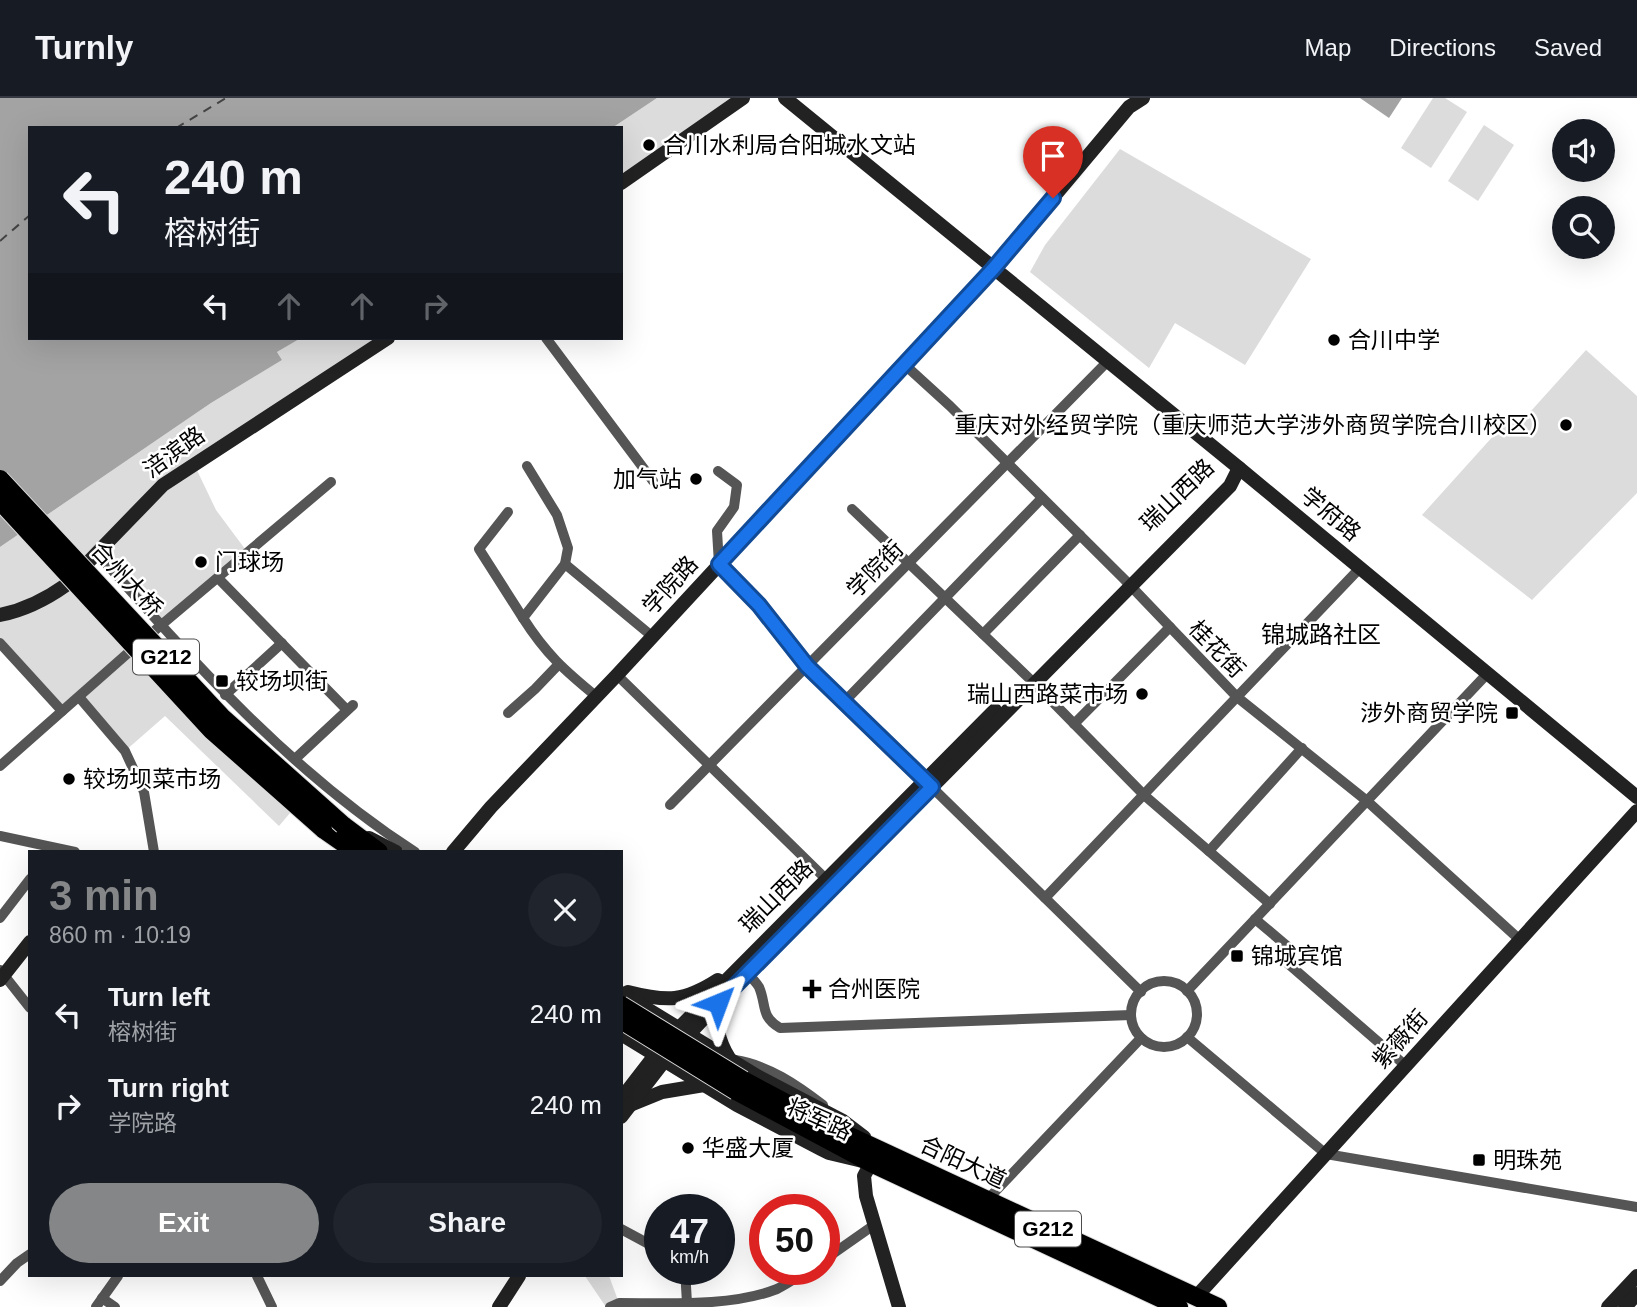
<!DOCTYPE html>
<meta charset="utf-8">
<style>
body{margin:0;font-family:Helvetica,"Noto Sans SC",sans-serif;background:#20242c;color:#f1f3f6;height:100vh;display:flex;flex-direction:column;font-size:26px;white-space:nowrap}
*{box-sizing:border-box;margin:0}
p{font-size:23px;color:#9ea1a6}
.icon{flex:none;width:38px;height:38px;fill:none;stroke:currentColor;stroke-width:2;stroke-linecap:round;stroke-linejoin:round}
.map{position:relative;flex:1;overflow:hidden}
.side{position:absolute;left:28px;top:752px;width:595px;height:427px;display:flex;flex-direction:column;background:#171b24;border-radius:0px;box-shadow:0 7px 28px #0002}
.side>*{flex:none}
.banner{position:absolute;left:28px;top:28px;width:595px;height:214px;border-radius:0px;box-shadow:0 7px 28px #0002;background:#171b24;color:#f1f3f6;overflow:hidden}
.fabs{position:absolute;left:1552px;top:21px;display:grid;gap:14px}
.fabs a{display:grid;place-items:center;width:63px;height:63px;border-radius:50%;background:#171b24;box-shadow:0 7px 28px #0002;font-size:35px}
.speed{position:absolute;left:644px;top:1096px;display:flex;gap:14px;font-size:35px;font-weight:700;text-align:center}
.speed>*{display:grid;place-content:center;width:91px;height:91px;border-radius:50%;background:#171b24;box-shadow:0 7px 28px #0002;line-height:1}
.speed small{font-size:18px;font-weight:400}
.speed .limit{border:10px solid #d22;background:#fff;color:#111}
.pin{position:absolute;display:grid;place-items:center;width:60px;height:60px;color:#fff;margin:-72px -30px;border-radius:50% 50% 50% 0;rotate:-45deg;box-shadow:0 0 7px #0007}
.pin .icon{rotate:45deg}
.me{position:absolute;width:77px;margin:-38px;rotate:44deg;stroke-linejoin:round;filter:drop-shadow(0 0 5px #0008)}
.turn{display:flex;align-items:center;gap:24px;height:147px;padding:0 21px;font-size:32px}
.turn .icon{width:91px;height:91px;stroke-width:2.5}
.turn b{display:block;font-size:49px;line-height:60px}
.lanes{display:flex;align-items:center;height:66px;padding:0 21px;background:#0003;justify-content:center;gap:35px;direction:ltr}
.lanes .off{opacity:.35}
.round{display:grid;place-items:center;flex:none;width:74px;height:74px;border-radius:37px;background:#20242c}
.head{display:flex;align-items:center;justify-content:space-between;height:119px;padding:0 21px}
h1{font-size:42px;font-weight:800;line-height:52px;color:#858687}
.button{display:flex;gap:14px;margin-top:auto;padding:14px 21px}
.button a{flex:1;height:80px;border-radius:42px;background:#858687;color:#fff;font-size:28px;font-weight:800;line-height:80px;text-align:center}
.button a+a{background:#20242c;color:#f1f3f6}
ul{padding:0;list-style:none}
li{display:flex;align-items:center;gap:21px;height:91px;padding:0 21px}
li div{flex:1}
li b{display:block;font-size:26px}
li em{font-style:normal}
header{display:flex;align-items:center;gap:42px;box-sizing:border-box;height:98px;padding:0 35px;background:#171b24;border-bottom:2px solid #363941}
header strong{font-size:33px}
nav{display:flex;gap:38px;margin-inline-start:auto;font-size:24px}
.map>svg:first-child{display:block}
</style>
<header>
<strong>Turnly</strong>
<nav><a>Map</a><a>Directions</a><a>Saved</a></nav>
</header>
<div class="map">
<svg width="1637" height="1209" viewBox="0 0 1637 1209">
<rect width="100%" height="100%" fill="#fff"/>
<!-- green -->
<g fill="#dcdcdc">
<polygon points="657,0 743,0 621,85 621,30 612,30"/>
<polygon points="1433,0 1445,0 1467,14 1431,70 1401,50"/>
<polygon points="1484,27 1514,47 1478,103 1448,83"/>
<polygon points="1120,51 1311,161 1245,267 1175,225 1149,270 1030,174 1045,147"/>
<polygon points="301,240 388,240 194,366 216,412 248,455 161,528 97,456 66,487 136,564 296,708 279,728 165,618 125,653 79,599 62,613 0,545 0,449 211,305 282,262 277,254"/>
<polygon points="1586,252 1637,298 1637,395 1532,502 1422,417 1513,316 1522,323"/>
<polygon points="585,1178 609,1178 619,1205 606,1209"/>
</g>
<!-- water -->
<g fill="#a3a3a3">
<polygon points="0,0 657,0 612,30 30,30 30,240 301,240 277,254 282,262 211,305 0,449"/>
<polygon points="1360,0 1402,0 1389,20"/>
</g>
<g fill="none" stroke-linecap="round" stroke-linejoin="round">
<!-- ferry -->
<g stroke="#444" stroke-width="2" stroke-dasharray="9 7" stroke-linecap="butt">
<polyline points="176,30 226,0"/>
<polyline points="0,143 30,117"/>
</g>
<!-- highway casing -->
<g stroke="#dbdbdb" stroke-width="20">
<g id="highway">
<polyline points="343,727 379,754"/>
<polyline points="323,731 356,754"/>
<polyline points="743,982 841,1034 1218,1209"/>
<polyline points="736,993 871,1065 1179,1209"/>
</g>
</g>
<!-- street -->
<g stroke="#555" stroke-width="10">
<polyline points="546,240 653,383"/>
<polyline points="905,267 950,308 1124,481 1237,599 1367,703 1520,842"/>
<polyline points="527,368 557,417 568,450 565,466"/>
<polyline points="718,373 737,387 734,409 717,433 719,466 759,507 807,567 1141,894"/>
<polyline points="852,411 1034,585 1144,697 1270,806"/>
<polyline points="508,414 479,451 523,520"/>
<path d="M97 455C194 565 291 674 415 754"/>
<polyline points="218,480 347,612"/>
<polyline points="983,536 1080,437"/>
<polyline points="0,545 62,613"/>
<polyline points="617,577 830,785"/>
<polyline points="225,597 282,545"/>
<polyline points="79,599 125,653 144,694 154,754"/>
<path d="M597 599C564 572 546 556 523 520L565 466 653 539"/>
<polyline points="844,604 1042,400"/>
<polyline points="508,615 535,591 558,567"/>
<polyline points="1074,626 1170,529"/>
<polyline points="295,661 353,607"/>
<polyline points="0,668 128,555 331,384"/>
<polyline points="670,707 1108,263"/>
<polyline points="0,738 75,754"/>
<polyline points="1209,753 1302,650"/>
<polyline points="1045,800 1360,470"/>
<polyline points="0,820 30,781"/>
<polyline points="1255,821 1293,853 1285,863 1406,968"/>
<polyline points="0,872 30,910"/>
<path d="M747 875C751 879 756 884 759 889 767 908 760 918 780 930L1131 917"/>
<circle cx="1164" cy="916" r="33"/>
<polyline points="1187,893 1487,576"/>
<polyline points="1187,939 1326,1056 1637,1109"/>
<path d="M735 962C768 967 797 987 823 1007"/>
<polyline points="987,1102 1141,940"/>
<polyline points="621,1131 660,1152"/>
<polyline points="824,1162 874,1127"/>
<polyline points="685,1171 687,1205"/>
<polyline points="257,1178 272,1209"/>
<polyline points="0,1183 17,1165 30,1156"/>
<polyline points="102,1200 115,1209"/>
<polyline points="96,1209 118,1178"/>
<path d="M610 1209 619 1205C668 1205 731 1209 777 1191 789 1185 800 1177 810 1171"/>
</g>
<!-- secondary -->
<g stroke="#222" stroke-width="14">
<polyline points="785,0 1239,370 1637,699"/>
<polyline points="621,85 743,0"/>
<path d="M0 517C25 512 45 502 66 487L163 387 388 240"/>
<polyline points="369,740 396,754"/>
<polyline points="453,754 491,709 617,577 993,171 1129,9 1143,0"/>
<polyline points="0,882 30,844"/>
<path d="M628 894C667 904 684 904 718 882"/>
<polyline points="621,895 757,978 843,1023 864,1039"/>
<path d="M718 905C715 927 718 942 729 960"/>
<polyline points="621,936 737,1007 821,1051 829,1055 871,1065 864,1078 866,1098 899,1209"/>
<polyline points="621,1001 655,957 679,930 995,612"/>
<polyline points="630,1007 662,994 704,987"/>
<polyline points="621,1019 665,962 718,905 1230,388 1239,370"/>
<polyline points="1196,1199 1637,713"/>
<polyline points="499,1209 519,1178"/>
<polyline points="1608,1209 1637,1178"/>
<polyline points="1625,1209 1637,1196"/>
</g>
<!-- highway -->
<use href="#highway" stroke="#000" stroke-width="18"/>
<!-- highway-bridge casing -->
<g stroke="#dbdbdb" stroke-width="20" stroke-linecap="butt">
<g id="highway-bridge">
<polyline points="0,381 222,619 343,727"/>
<polyline points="0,403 211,632 323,731"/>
<polyline points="621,907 743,982"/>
<polyline points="621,922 736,993"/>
</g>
</g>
<!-- highway-bridge -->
<use href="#highway-bridge" stroke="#000" stroke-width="18"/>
</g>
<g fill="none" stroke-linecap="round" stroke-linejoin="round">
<!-- route casing -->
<g stroke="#114b97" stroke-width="18">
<polyline id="route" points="718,905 932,689 807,568 759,507 719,466 993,171 1053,100"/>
</g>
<!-- route -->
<use href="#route" stroke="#1a73e8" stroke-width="12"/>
</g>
<!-- markers -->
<g fill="#000" stroke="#fff" stroke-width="2.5">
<circle cx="649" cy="47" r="7"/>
<circle cx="1334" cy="242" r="7"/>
<circle cx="1566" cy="327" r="7"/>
<circle cx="696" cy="381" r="7"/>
<circle cx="201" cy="464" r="7"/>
<rect x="215" y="576" width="14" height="14" rx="3.5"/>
<circle cx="1142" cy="596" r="7"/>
<rect x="1505" y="608" width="14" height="14" rx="3.5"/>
<circle cx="69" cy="681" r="7"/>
<rect x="1230" y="851" width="14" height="14" rx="3.5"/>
<path d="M808.5 880.5h7v7h7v7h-7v7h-7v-7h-7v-7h7z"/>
<circle cx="688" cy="1050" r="7"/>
<rect x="1472" y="1055" width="14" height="14" rx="3.5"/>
</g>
<g text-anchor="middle" stroke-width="5" stroke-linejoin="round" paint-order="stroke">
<!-- shield labels -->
<g fill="#fff" stroke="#4c4c4c" stroke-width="2">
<rect x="133" y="541.5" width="66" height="35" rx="5"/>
<rect x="1015" y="1113.5" width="66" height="35" rx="5"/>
</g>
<g font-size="21" font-weight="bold" fill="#000">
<text x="166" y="566">G212</text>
<text x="1048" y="1138">G212</text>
</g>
<!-- poi labels -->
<g font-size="23" fill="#000" stroke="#fff" text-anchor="start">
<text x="663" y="55">合川水利局合阳城水文站</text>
<text x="1348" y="250">合川中学</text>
<text x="1552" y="335" text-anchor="end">重庆对外经贸学院（重庆师范大学涉外商贸学院合川校区）</text>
<text x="682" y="389" text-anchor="end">加气站</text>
<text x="215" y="472">门球场</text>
<text x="236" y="591">较场坝街</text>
<text x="1128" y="604" text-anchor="end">瑞山西路菜市场</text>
<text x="1498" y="623" text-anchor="end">涉外商贸学院</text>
<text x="83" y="689">较场坝菜市场</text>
<text x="1251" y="866">锦城宾馆</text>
<text x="828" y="899">合州医院</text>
<text x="702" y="1058">华盛大厦</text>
<text x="1493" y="1070">明珠苑</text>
</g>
<!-- street labels -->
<g font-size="23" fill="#000" stroke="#fff">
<text transform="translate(174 354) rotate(-36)" y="8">涪滨路</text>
<text transform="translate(1177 397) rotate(-44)" y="8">瑞山西路</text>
<text transform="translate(1331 416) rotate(40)" y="8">学府路</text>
<text transform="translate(875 471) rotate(-45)" y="8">学院街</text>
<text transform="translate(127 481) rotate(47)" y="8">合州大桥</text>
<text transform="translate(670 487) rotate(-48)" y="8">学院路</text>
<text transform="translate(1217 551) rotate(46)" y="8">桂花街</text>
<text transform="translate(776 798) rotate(-45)" y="8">瑞山西路</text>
<text transform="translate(1400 941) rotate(-48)" y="8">紫薇街</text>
<text transform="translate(819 1021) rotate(24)" y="8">将军路</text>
<text transform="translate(963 1064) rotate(25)" y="8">合阳大道</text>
</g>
<!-- neighbourhood labels -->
<g font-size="24" fill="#000" stroke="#fff">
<text x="1321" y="545">锦城路社区</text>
</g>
</g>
</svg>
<div class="fabs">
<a><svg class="icon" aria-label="sound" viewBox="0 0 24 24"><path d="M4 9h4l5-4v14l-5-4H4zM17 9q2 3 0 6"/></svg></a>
<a><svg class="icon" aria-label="search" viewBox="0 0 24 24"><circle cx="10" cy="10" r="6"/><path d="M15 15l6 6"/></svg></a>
</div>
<div class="speed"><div>47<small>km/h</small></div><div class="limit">50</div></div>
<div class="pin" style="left:1053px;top:100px;background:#d93025"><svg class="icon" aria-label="arrive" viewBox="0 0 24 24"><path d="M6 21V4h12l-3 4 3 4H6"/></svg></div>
<svg class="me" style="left:718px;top:905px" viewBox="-20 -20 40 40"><path d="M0-17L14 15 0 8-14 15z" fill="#1a73e8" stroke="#fff" stroke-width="4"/></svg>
<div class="banner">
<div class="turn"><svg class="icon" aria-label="left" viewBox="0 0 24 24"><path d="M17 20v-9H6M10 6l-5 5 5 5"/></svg><div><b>240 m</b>榕树街</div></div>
<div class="lanes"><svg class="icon" aria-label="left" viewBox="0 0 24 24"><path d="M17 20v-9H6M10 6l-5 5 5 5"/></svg><svg class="icon off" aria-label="ahead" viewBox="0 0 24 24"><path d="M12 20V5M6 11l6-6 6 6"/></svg><svg class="icon off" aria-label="ahead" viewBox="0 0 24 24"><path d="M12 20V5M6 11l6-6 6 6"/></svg><svg class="icon off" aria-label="right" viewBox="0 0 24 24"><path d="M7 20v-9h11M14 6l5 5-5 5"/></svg></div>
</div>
<section class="side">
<div class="head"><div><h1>3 min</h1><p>860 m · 10:19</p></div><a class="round"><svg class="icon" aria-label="close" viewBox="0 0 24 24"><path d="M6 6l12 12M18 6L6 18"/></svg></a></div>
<ul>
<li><svg class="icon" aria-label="left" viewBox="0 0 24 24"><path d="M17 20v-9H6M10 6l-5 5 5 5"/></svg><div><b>Turn left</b><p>榕树街</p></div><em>240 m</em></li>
<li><svg class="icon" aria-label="right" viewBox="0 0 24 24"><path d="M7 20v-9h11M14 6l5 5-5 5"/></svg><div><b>Turn right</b><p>学院路</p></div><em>240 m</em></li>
</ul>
<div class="button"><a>Exit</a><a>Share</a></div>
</section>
</div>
